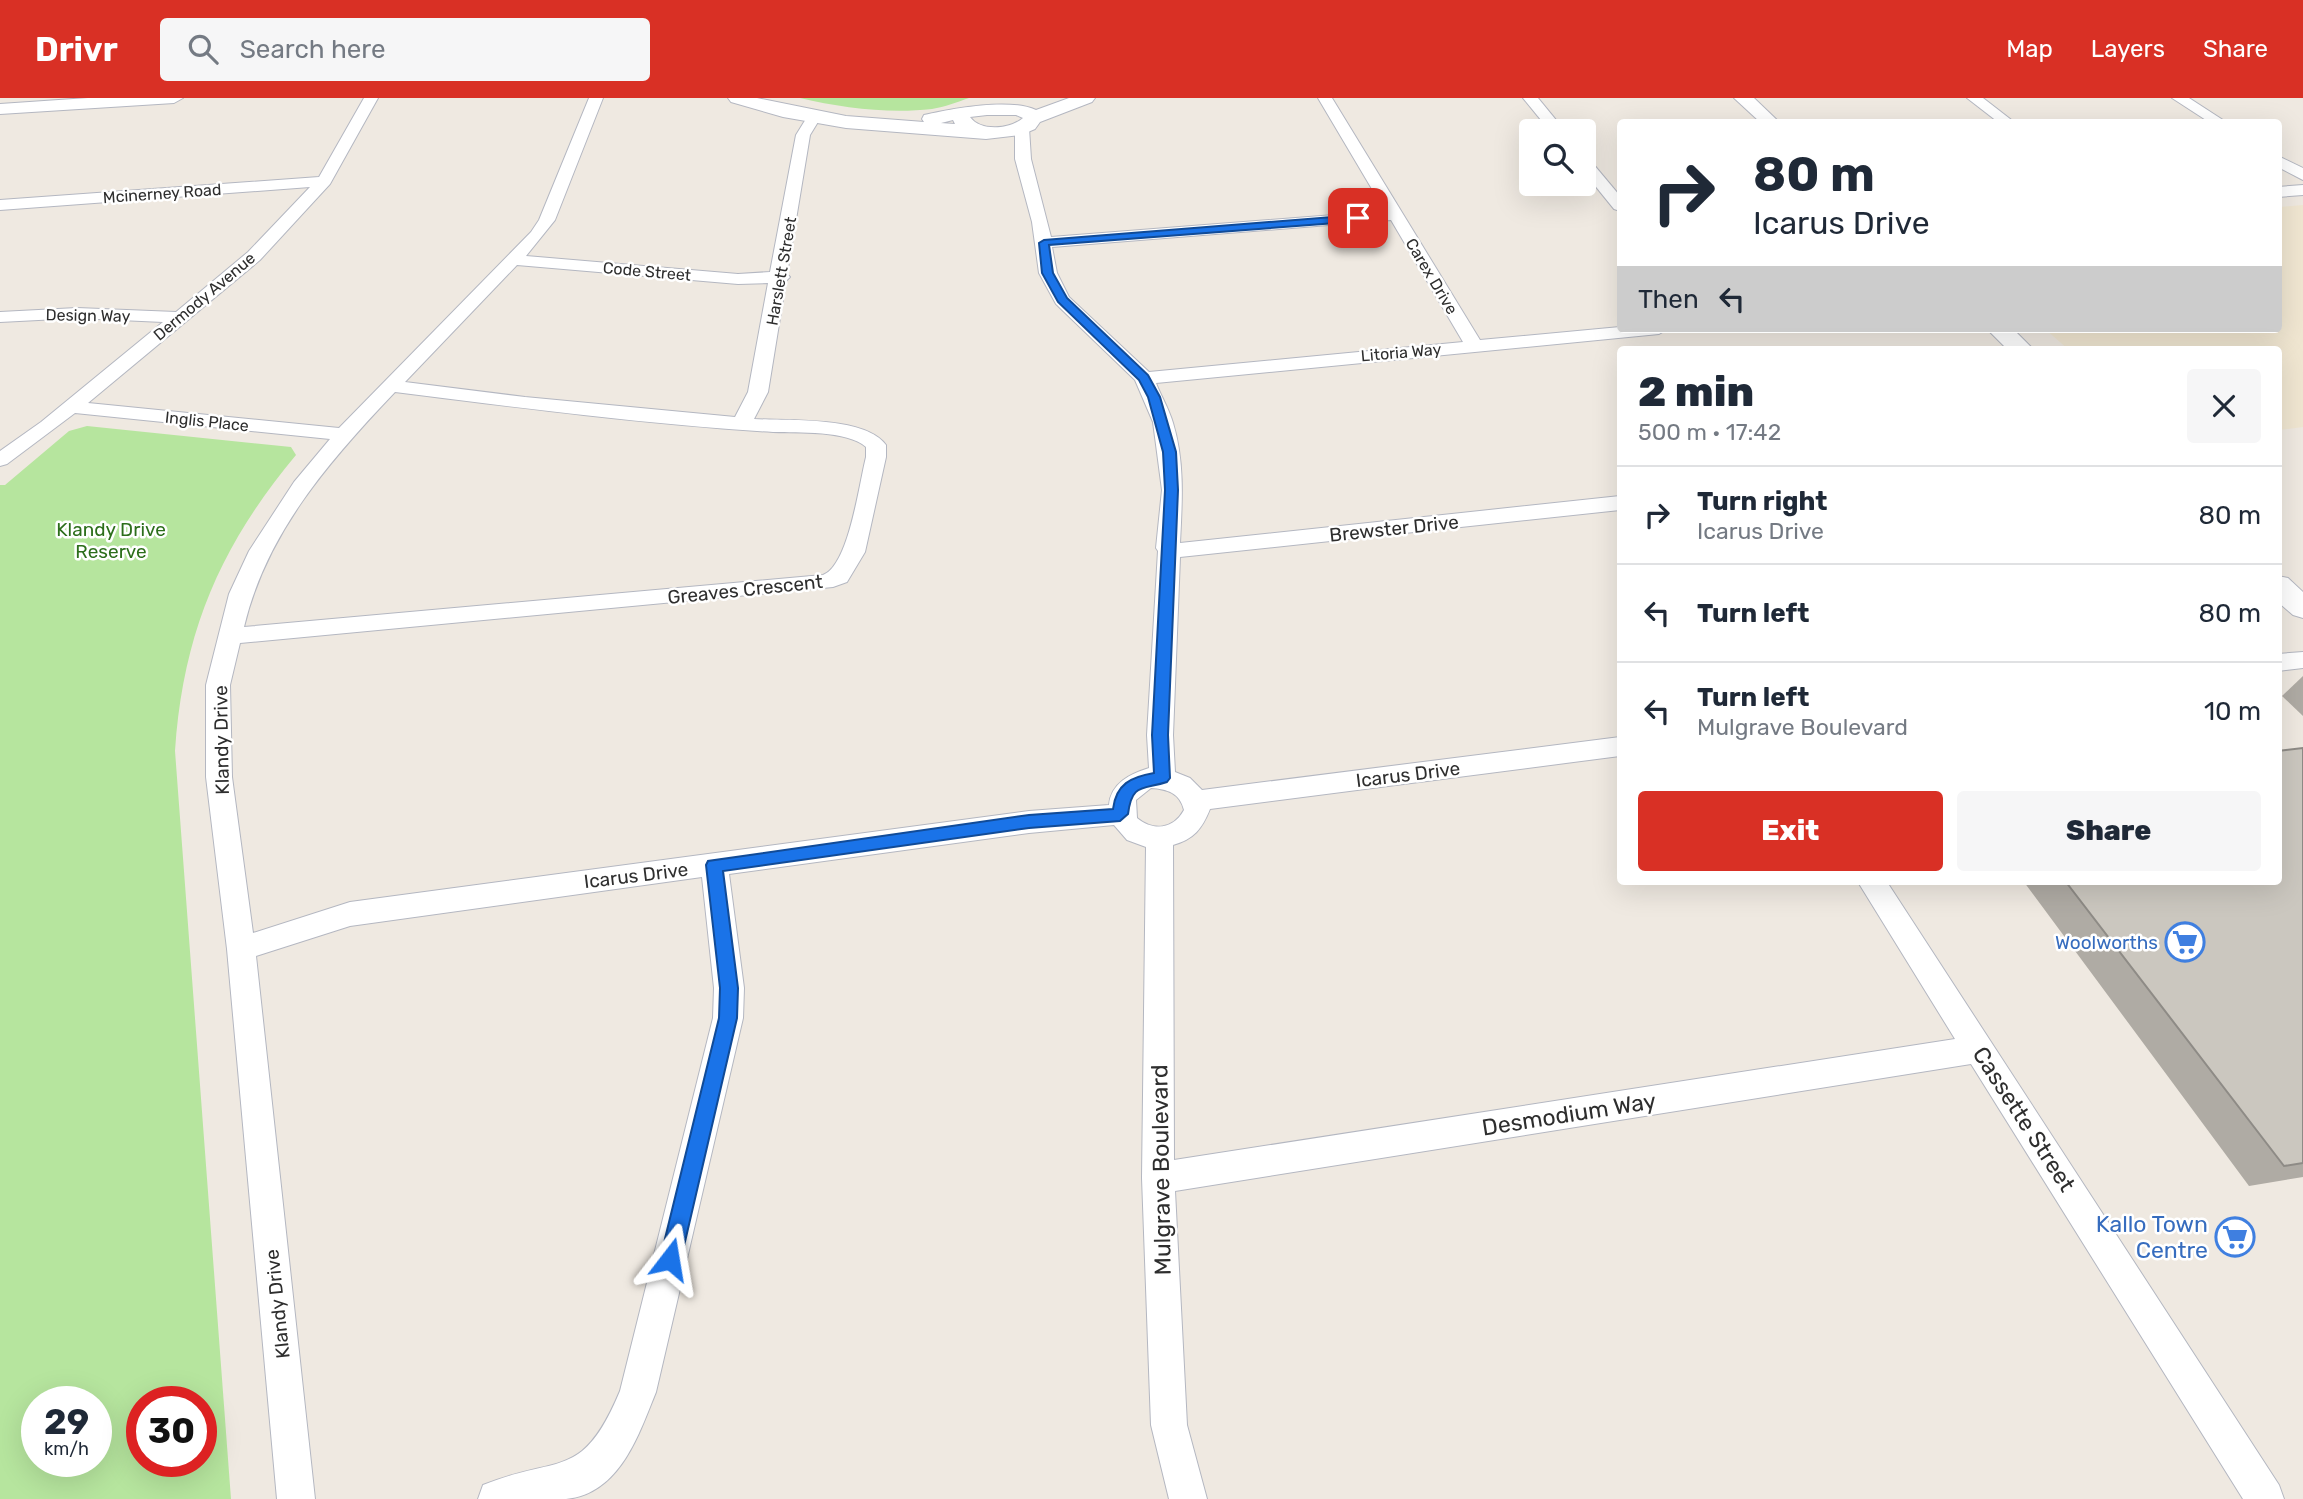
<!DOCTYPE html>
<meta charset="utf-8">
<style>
body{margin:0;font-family:Rubik,sans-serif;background:#f6f6f7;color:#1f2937;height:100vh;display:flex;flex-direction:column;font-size:26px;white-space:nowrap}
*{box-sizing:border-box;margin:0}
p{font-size:23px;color:#747a83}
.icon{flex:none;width:38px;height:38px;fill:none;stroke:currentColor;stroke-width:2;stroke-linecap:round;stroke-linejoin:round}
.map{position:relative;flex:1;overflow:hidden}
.side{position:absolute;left:1617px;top:248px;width:665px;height:539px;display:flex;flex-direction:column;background:#fff;border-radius:7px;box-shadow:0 7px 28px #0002}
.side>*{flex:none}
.banner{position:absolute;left:1617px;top:21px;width:665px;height:214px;border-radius:7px;box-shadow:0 7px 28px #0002;background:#fff;color:#1f2937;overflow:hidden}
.tools{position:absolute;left:1519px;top:21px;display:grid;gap:14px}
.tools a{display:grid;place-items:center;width:77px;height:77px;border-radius:7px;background:#fff;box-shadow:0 7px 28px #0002;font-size:35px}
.speed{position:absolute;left:21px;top:1288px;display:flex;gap:14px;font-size:35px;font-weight:700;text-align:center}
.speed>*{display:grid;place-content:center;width:91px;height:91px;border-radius:50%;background:#fff;box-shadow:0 7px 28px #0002;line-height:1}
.speed small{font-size:18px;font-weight:400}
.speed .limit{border:10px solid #d22;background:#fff;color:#111}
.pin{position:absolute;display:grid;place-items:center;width:60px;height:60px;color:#fff;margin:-30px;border-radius:14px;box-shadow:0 4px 10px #0006}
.me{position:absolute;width:77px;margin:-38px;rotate:14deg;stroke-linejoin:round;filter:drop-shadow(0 0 5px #0008)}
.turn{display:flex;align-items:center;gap:24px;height:147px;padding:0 21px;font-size:32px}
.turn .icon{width:91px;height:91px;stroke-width:2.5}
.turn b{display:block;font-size:49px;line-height:60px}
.then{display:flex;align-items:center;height:66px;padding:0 21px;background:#0003;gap:14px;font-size:26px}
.round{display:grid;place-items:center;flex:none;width:74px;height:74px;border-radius:7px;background:#f6f6f7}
.overview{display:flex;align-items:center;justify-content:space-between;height:119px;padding:0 21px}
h1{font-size:42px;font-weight:800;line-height:52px}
.cta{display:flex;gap:14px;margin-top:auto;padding:14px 21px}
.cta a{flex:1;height:80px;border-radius:7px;background:#d93025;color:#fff;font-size:28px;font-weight:800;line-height:80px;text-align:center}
.cta a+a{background:#f6f6f7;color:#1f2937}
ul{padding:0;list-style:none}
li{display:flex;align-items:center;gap:21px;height:98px;padding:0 21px;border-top:2px solid #e0e1e3}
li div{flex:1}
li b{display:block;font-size:26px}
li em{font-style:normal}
header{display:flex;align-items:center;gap:42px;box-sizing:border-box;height:98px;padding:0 35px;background:#d93025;color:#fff}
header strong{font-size:33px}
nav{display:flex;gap:38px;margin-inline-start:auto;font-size:24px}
.search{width:490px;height:63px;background:#f6f6f7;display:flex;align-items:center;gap:18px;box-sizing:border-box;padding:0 24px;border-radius:7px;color:#747a83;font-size:26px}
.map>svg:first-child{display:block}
</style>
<header>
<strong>Drivr</strong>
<div class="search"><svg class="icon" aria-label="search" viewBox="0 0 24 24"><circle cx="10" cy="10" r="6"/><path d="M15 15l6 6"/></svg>Search here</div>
<nav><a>Map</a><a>Layers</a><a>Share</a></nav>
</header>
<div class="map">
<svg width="2303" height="1401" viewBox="0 0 2303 1401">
<rect width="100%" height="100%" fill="#efe9e1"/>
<!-- education -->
<polygon fill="#f0e6d1" points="2303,107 2303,329 2279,332 2278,252 2069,252 2045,231 2278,231 2279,109"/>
<!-- green -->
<g fill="#b6e59e" fill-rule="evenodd">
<path d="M800 0H969C957 4 945 9 932 11 889 16 842 10 800 0Z"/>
<path d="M87 328 291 349 296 357C220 448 183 535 175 653L231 1401H0V387H5L69 333ZM37 1304H96V1363H37ZM142 1304H201V1363H142Z"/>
</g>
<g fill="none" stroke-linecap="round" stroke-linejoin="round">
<!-- minor casing -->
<g stroke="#b4b7c1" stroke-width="2">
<g id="minor">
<path d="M364 0H378L330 86 260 162 88 305 339 330 531 134 539 122 589 0H603L555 122 526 158 738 176 770 174 796 37 809 16H819L821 19 810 37 787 176 790 179 786 183 768 294 754 321C788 323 865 318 886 347V359L865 454 847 484 833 489 240 545 230 587 232 679 253 835 350 804 1029 713 1109 707C1111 685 1130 676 1149 670L1147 637 1158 453 1156 450 1162 392 1153 324 1135 282 1056 206 1039 175 1032 124 1015 61V30L1022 26 1029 30 1031 61 1051 139 1385 113 1318 0H1332L1480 242 1620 229 1668 231 1659 236 1156 285C1161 298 1169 311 1173 325 1185 364 1182 405 1180 445L1620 398V412L1180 459 1173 637 1175 674 1190 680 1202 692 1620 639V658L1210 711C1202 731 1194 741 1173 747L1174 1062 1955 941 1858 784H1887L2279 1387 2284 1401H2243L1971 966 1175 1093 1187 1327 1207 1401H1169L1151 1327 1142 1080 1146 749 1127 742 1114 727 1029 735 729 776 744 890 743 920 656 1294C639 1336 620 1396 566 1401 537 1401 507 1401 478 1401L483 1387C559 1356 582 1384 620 1293L713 920 714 890 702 779 350 828 256 858 315 1401H277L227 851 206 679V587L229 496 249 453 294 384 330 341 75 315 7 366 0 368V353L41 324 163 224 77 220 0 224V214L77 210 176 214 248 154 310 89 0 112V102L319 79ZM1391 122 1463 244 1149 274 1069 199 1057 175 1052 149ZM517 167 738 186 768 185 748 294 735 319 525 299 405 284ZM395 294C521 310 647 326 773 334 798 335 847 332 866 349V359C859 386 849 467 823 477L244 529C266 435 330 362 395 294ZM1151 690C1167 691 1180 695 1184 712 1173 732 1153 733 1137 720L1136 702Z"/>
<polygon points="1523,0 1538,0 1565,33 1550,33"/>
<polygon points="1967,0 1983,0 2014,24 1998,24"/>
<polygon points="2172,0 2189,0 2226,24 2209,24"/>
<polygon points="2278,58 2303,70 2303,82 2278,69"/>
<polygon points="1584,59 1589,61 1620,98 1620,113 1614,111 1584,74"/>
<polygon points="2303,87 2303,97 2278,99 2278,89"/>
<polygon points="2303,554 2303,570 2278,573 2278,556"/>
</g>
</g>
<!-- tertiary casing -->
<g stroke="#b4b7c1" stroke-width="2">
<g id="tertiary">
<polygon points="88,0 183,0 174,5 0,16 0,6"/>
<path d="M728 0H757L846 18 924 24 922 21 924 17C954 10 1010 0 1036 12L1069 0H1095L1092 4 1040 24 1035 31 1021 37 986 41 846 30 783 19 731 4ZM987 17H1016L1023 20C1010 31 981 34 970 19ZM953 22 955 26 940 25H941Z"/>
<polygon points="1734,0 1754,0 1779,24 1760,24"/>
<polygon points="1987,231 2013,231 2034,252 2008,252"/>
<polygon points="2278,478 2288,480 2303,494 2303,520 2293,517 2278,504"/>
</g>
</g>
<!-- minor -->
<use href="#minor" fill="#fff" fill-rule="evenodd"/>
<!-- tertiary -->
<use href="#tertiary" fill="#fff" fill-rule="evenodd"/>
</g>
<!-- wall -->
<g fill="#afaba4">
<polygon points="2303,578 2303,618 2282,598"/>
<polygon points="2303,650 2303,1079 2249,1088 2024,784 2278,784"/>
</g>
<!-- building -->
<polygon fill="#cbc7bf" stroke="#8e8b86" stroke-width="2" points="2303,650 2303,1065 2284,1068 2066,784 2278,784 2278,653"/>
<!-- route -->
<path fill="#1a73e8" stroke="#114b97" stroke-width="2" d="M1358 117 1363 120 1362 123 1049 147 1053 175 1067 200 1148 277 1160 299 1176 354 1178 392 1168 637 1170 680 1167 684C1142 692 1132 685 1128 716L1120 723 1029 730 723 773 738 890 737 920 681 1161 678 1168 670 1171 663 1168 660 1161 719 920 720 890 706 767 708 763 1029 717 1113 711C1116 686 1131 679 1154 675L1152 637 1165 392 1163 354 1148 299 1139 282 1058 204 1042 175 1039 145 1044 142Z"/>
<!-- icons -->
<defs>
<g id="supermarket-ring" transform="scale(2.0125)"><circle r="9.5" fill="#fff" stroke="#3f7fe0" stroke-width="1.5"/><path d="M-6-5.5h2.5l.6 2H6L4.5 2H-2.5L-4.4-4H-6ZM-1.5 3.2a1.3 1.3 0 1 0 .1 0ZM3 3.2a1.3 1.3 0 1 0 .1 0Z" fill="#3f7fe0"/></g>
</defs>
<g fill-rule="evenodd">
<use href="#supermarket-ring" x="2185" y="844"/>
<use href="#supermarket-ring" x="2235" y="1139"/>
</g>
<g text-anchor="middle" stroke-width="5" stroke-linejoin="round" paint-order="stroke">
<!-- far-street labels -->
<g font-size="16" fill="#2e2e2e" stroke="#fff">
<text transform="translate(162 95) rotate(-4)" y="6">Mcinerney Road</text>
<text transform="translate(647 173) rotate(5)" y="6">Code Street</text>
<text transform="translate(781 173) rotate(-80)" y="6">Harslett Street</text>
<text transform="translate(1432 178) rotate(59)" y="6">Carex Drive</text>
<text transform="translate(204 198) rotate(-40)" y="6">Dermody Avenue</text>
<text transform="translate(88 217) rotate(1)" y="6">Design Way</text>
<text transform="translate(1401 254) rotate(-5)" y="6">Litoria Way</text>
<text transform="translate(207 323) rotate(6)" y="6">Inglis Place</text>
</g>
<!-- street labels -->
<g font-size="19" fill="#2e2e2e" stroke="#fff">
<text transform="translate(1394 430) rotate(-6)" y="7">Brewster Drive</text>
<text transform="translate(745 491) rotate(-6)" y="7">Greaves Crescent</text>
<text transform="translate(221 642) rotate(-91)" y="7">Klandy Drive</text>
<text transform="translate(1408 676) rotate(-7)" y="7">Icarus Drive</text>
<text transform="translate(636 777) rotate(-7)" y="7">Icarus Drive</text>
<text transform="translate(277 1206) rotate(-96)" y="7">Klandy Drive</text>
</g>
<!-- park labels -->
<g font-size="19" fill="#2c6e1b" stroke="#fff">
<text x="111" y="438">Klandy Drive<tspan x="111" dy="22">Reserve</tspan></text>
</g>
<!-- shop labels -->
<g font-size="19" fill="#366cbe" stroke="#fff" text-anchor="end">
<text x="2158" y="851">Woolworths</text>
</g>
<!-- near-street labels -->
<g font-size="23" fill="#2e2e2e" stroke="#fff">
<text transform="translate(1569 1016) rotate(-9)" y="8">Desmodium Way</text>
<text transform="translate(2024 1021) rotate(57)" y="8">Cassette Street</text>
<text transform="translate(1161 1072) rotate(-91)" y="8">Mulgrave Boulevard</text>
</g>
<!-- near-shop labels -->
<g font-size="23" fill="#366cbe" stroke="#fff" text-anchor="end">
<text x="2208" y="1134">Kallo Town<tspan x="2208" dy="26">Centre</tspan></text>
</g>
</g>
</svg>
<div class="tools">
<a><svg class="icon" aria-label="search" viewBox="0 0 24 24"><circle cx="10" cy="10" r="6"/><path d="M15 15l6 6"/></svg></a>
</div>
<div class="speed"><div>29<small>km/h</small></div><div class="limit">30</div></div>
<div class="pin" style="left:1358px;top:120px;background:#d93025"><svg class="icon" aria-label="arrive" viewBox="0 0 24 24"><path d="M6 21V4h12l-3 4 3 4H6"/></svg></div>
<svg class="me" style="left:670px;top:1161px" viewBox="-20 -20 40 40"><path d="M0-17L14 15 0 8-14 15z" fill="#1a73e8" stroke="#fff" stroke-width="4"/></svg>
<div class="banner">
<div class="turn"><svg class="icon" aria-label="right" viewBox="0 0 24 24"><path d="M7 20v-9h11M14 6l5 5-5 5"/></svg><div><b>80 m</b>Icarus Drive</div></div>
<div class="then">Then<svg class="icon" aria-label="left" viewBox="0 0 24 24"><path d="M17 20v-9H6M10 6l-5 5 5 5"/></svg></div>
</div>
<section class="side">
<div class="overview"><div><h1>2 min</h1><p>500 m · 17:42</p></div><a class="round"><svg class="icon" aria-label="close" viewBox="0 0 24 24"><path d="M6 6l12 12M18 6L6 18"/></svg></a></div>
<ul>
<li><svg class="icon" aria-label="right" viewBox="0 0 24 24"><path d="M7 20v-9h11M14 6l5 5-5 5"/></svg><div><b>Turn right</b><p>Icarus Drive</p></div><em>80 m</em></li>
<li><svg class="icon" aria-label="left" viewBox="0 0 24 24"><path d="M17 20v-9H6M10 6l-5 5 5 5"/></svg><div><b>Turn left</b></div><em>80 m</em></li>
<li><svg class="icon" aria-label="left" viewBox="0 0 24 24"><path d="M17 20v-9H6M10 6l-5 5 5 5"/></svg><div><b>Turn left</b><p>Mulgrave Boulevard</p></div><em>10 m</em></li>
</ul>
<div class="cta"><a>Exit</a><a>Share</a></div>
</section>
</div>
